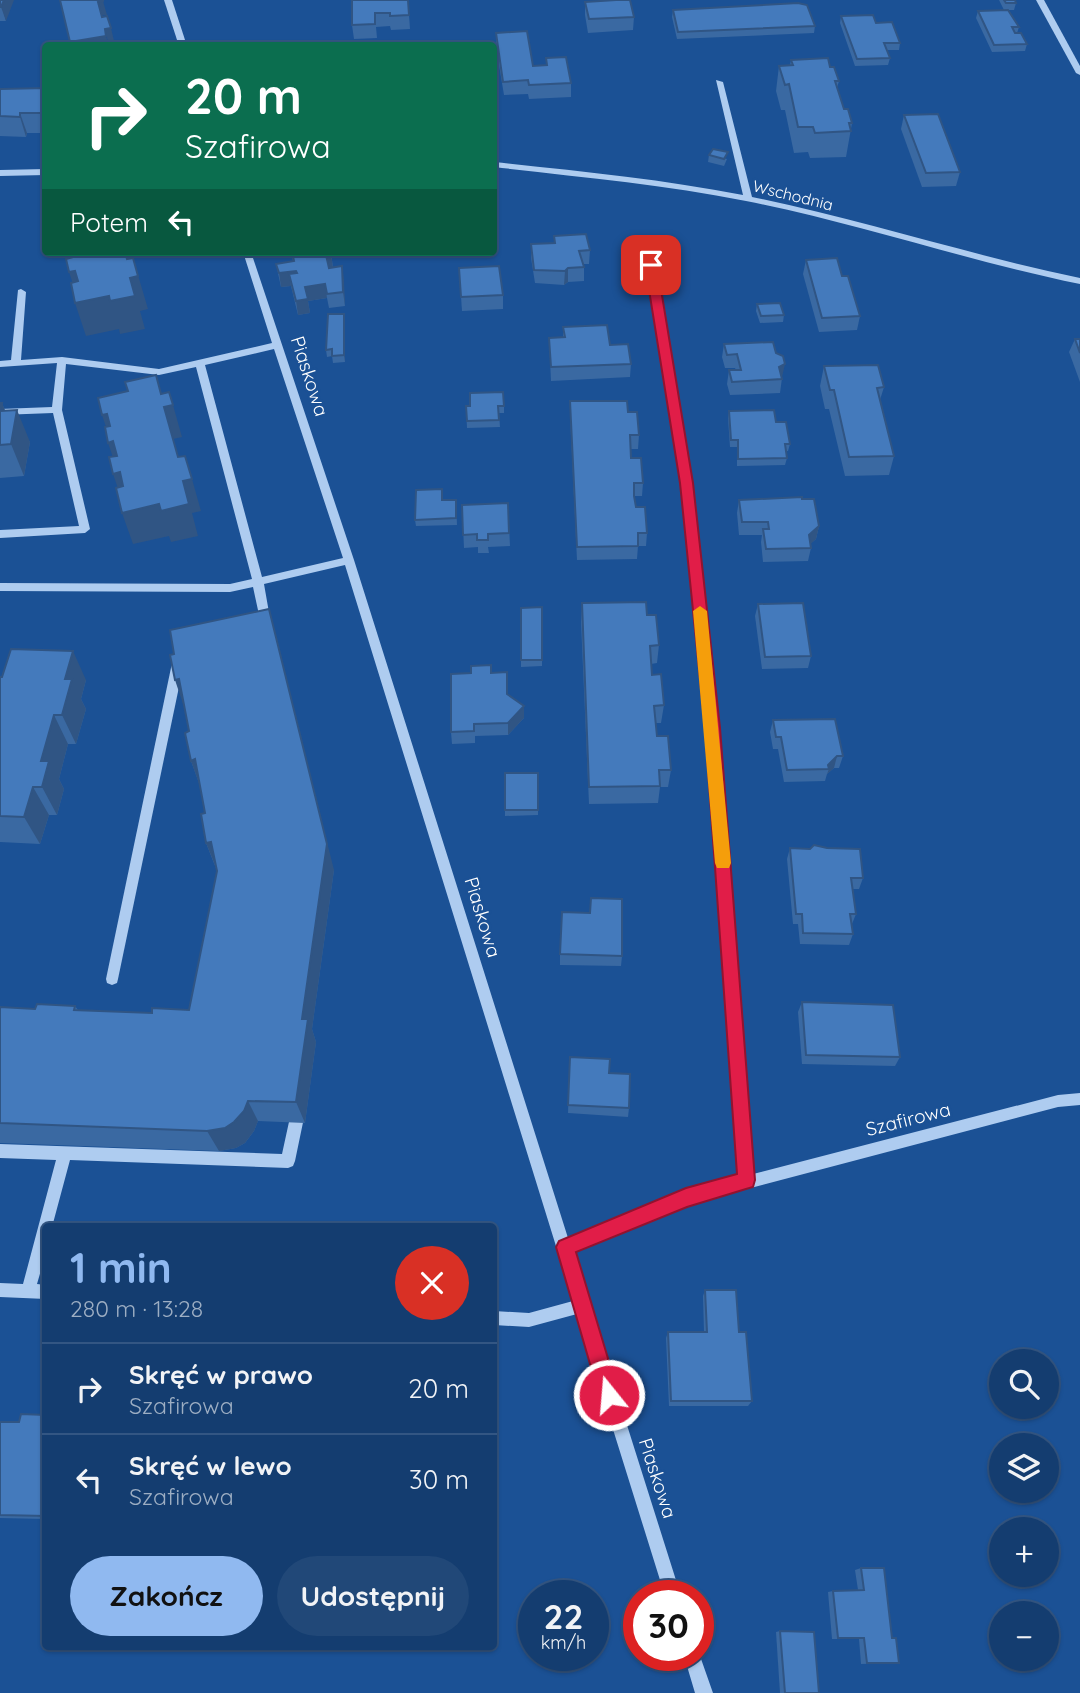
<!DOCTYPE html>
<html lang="pl">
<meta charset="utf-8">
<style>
body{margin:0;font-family:Quicksand,sans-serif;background:#214878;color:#f1f3f6;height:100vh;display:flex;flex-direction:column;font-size:26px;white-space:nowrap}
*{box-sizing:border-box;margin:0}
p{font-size:23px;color:#9daec3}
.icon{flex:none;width:38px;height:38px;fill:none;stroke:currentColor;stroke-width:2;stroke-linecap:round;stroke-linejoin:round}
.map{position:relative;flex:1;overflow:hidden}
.side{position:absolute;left:42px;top:1223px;width:455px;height:427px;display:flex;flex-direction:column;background:#143d70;border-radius:7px;box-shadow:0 2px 5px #0004,0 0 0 2px #335683}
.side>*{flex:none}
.hud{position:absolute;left:42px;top:42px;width:455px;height:214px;border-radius:7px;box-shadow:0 2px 5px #0004,0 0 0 2px #335683;background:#0b6e4f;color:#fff;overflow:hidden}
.buttons{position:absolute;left:989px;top:1349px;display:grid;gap:14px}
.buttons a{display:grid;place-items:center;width:70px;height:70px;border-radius:50%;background:#143d70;box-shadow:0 2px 5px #0004,0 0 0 2px #335683;font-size:35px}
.speed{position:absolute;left:518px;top:1580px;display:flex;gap:14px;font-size:35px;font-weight:700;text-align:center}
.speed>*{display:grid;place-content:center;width:91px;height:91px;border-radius:50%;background:#143d70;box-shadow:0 2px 5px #0004,0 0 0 2px #335683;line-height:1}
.speed small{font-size:18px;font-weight:400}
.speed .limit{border:10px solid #d22;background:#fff;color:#111}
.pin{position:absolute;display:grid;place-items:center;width:60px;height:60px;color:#fff;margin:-30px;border-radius:14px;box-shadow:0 4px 10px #0006}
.me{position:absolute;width:77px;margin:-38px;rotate:343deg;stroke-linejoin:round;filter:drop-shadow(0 0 5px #0008)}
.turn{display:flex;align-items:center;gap:24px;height:147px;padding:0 28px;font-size:32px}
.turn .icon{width:91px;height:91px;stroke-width:2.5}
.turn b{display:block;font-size:49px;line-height:60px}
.then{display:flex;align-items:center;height:66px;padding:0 28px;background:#0003;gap:14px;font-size:26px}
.round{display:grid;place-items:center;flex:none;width:74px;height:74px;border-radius:37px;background:#214878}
.head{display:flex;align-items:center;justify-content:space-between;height:119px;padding:0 28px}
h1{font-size:42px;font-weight:700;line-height:52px;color:#90b9f0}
.action{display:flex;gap:14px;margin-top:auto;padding:14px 28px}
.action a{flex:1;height:80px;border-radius:42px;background:#90b9f0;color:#111;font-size:28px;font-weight:700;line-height:80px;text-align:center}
.action a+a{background:#214878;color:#f1f3f6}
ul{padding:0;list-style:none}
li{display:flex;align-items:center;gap:21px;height:91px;padding:0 28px;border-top:2px solid #335683}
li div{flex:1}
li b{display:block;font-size:26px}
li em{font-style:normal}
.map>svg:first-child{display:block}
</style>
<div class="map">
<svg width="1080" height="1693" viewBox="0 0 1080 1693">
<rect width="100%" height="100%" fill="#1b5195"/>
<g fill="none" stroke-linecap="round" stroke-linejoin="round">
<!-- minor -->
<g fill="#aeccf0" fill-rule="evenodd">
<polygon points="164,0 172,0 187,46 179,46"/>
<polygon points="1036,0 1044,0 1080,66 1080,75 1076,73"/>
<path d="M716 80 723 82 752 197C862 220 970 255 1080 278V284C967 261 858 223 746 201 662 184 578 177 494 167V162C577 171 661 179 743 195Z"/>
<polygon points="46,169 46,175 0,176 0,170"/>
<path d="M243 252H251L354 560 568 1238 686 1191 739 1177 709 755 681 483 647 265 648 263 651 262 655 265 691 483 721 755 753 1174 1058 1095 1080 1093V1105L1058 1107 686 1205 572 1251 681 1596H665L577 1314 529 1327 494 1325V1311L529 1313 573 1301 345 565 264 584 271 624 266 628 261 624 253 587 230 592 0 591V583L230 584 252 579 196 367 159 375 66 364 62 410 90 529 85 533 0 538V530L79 526 53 413 0 415V409L52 407 57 363 0 367V361L11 360 18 290 21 289 26 292 21 360 62 357 159 369 272 343ZM274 349 343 558 262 577 205 365Z"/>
<polygon points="178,659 184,663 118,979 117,983 112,985 107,983 106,979 172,663"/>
<polygon points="299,1101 304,1103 306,1108 295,1161 293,1166 288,1168 70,1160 52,1227 46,1227 46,1253 37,1284 46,1285 46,1299 0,1297 0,1283 23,1284 56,1160 0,1158 0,1144 282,1154 292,1108 294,1103"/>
<polygon points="698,1651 700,1656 713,1693 695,1693 684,1656 698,1656"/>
</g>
</g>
<!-- wall -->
<g fill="#3a69a2">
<polygon points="0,0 6,21 0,21"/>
<polygon points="408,0 410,29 391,30 390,26 376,27 377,38 354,39 352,25 375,1"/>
<polygon points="999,0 1015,0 1016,3 1014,10 1004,10"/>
<polygon points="585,2 634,17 633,30 588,33 585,15"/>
<polygon points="673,10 815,26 814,33 677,39 672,17"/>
<polygon points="978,11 1019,27 1017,33 1027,44 1025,51 992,52 976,18"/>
<polygon points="841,16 876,23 900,43 899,50 887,50 890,58 888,65 855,66 840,23"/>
<polygon points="496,33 533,66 546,65 546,58 571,83 571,97 529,99 528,94 504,95 496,47"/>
<polygon points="791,60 830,67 839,81 837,88 844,109 852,123 846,157 810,158 808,152 794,153 785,110 781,110 776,91 779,66 790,65"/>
<polygon points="46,88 46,133 27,133 26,137 0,136 0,89"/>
<polygon points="904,115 960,172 956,186 922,187 901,129"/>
<polygon points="709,155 727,159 724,166 708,162"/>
<polygon points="554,236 590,250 589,264 584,264 584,281 568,282 564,285 535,283 531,258 531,244 554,243"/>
<polygon points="291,252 331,252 333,268 342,266 345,306 329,308 327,298 308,301 310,313 298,315 291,286 281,287 276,264 293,261"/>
<polygon points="806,260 842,276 860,316 857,330 819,332 803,274"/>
<polygon points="459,268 503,295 503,309 462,311"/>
<polygon points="757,304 784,315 783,322 760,323 756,311"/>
<polygon points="344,314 345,321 345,362 333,363 332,356 327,357 326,350"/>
<polygon points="563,327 610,345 631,364 630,377 551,381 549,338 563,338"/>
<polygon points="1075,339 1080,339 1080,382 1069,352"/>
<polygon points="724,344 782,378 780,393 730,395 727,384 729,370 736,370 735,368 725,368 722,357"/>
<polygon points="824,366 884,387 880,400 894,456 889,475 845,476 829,409 825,409 820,386"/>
<polygon points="570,401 628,412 639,435 638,449 631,449 631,458 643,483 642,496 634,496 636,507 647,533 646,546 638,546 637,559 577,560 570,415"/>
<polygon points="0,403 2,403 5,411 30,442 24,476 0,478"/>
<polygon points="466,406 504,406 504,413 499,413 500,427 467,428"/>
<polygon points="729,411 776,422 790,444 788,451 786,451 787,458 785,465 737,466 737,447 730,447 728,418"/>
<polygon points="802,499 819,526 816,539 810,544 811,548 808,561 763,562 761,542 762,535 739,535 737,513 739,500"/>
<polygon points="442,500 456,500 457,525 416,526 415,520"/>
<polygon points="508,503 510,546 488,547 489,553 478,553 478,547 464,548 462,505"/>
<polygon points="582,603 647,615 659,645 657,663 651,664 652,675 664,705 661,723 656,723 657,736 671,770 668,787 660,787 658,803 589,804 581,622"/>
<polygon points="758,604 811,656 808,668 762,669 755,616"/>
<polygon points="542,607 542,666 521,667 521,608"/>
<polygon points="491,673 508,695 524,706 524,718 508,735 475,736 475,743 452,744 451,732"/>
<polygon points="0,677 86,680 81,699 86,709 76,744 68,744 59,779 64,789 57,815 49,815 40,844 0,842"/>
<polygon points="773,720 843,756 839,768 834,768 827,774 825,781 784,782 778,749 773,749 770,732"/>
<polygon points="191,761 334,870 312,1029 316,1042 305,1123 258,1121 254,1131 245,1143 236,1148 219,1151 0,1143 0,1007 35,1009 75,1006 78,1010 152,1013 189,1010 217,871 206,843 205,813 200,786"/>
<polygon points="505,773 538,773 538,815 505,816"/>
<polygon points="790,848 863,878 859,889 853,889 856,914 852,924 853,934 849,945 800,944 798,924 793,924 787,859"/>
<polygon points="590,913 622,956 621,966 560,965 560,954"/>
<polygon points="802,1002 900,1057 895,1066 802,1064 798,1012"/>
<polygon points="570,1057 629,1108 628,1117 568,1113"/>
<polygon points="705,1290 739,1332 752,1401 748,1406 669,1406 666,1338 668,1332 704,1332 703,1296"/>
<polygon points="46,1415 46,1519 0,1518 0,1422 19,1422"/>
<polygon points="861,1568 892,1638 899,1663 861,1664 859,1639 832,1639 828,1592 833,1591 858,1590 855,1570"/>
<polygon points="780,1631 819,1693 780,1693 776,1632"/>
</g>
<!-- shaded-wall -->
<g fill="#305584">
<polygon points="4,0 14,0 6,21 1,7"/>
<polygon points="103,1 107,15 101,15 98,2"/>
<polygon points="111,28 114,41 108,42 105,29"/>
<polygon points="106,36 109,46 71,46 70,42"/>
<polygon points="20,113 27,133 26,137 20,117"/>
<polygon points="67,252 74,252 130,278 132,278 133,258 148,309 140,311 145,329 120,334 119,329 86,336 75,303 79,302 69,272 73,271"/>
<polygon points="331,254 333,268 328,269 326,255"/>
<polygon points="342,266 344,280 345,306 343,292"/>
<polygon points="568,268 568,282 564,285 565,271"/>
<polygon points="296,271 299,284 289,274 291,286 281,287 279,273"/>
<polygon points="325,284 327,298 308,301 310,313 298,315 296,301 305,287"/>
<polygon points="344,314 345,321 345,362 344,355"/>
<polygon points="785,364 782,377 779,367"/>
<polygon points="2,403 13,430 17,410 30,442 24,476 11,444 0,411"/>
<polygon points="173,405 182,437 173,439 185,481 192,479 201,511 192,513 198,536 171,542 169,536 133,544 122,513 164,407"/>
<polygon points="107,414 131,504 124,506 113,474 118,472 108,443 111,442 102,415"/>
<polygon points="819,526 816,539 806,548 809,535"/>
<polygon points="269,609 334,870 312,1029 316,1042 305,1123 296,1102"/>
<polygon points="73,651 86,680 81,699 86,709 76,744 62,715 65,679"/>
<polygon points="179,679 185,710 175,680"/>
<polygon points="524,706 524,718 508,735 508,723"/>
<polygon points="54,715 68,744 59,779 64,789 57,815 42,787 41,761"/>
<polygon points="837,756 834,768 827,774 829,769 828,765"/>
<polygon points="195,759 201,789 191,761"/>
<polygon points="33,787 49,815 40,844 24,817"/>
<polygon points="211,842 217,870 206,843"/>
<polygon points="248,1101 258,1121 254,1131 245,1143 236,1148 219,1151 207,1131"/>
</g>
<!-- building -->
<g fill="#447abc" stroke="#305584" stroke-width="2">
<polygon points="0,0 4,0 1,7 0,7"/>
<polygon points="60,0 103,0 103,1 98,2 102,17 107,16 111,28 105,29 106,36 70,42"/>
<polygon points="352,0 408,0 409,15 390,16 390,13 375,13 375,24 352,25"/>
<polygon points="616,0 630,0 634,17 589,19 585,2"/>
<polygon points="1004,0 1015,0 1016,3 1006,3"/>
<polygon points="798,3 807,5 815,26 678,32 673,10"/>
<polygon points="1008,10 1019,27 1012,27 1015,33 1021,33 1027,44 994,45 978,11"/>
<polygon points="873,15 876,23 892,22 900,43 884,43 890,58 857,59 841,16"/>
<polygon points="527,31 533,66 547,65 546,58 566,57 571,83 529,85 528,80 503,82 496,33"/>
<polygon points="828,58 830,67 834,67 839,81 835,81 844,109 848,109 852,123 849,123 851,131 815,133 813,127 798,127 789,84 785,85 779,66 793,65 791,60"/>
<polygon points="46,88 46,113 20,113 20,117 0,116 0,89"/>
<polygon points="938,114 960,172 926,173 904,115"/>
<polygon points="713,149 728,152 724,159 709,155"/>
<polygon points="586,234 590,250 579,251 584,267 568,268 565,271 534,270 531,244 555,243 554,236"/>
<polygon points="71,252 125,252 127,259 133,258 138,276 130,278 135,296 110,301 109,296 75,303 71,283 78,281 75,271 69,272 66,259 73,257"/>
<polygon points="292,252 331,252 331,254 326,255 329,268 342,266 343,292 327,294 325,284 305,287 308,299 296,301 289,274 297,273 296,271 279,273 276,264 294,261"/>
<polygon points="837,258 842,276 848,276 860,316 822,318 806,260"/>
<polygon points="499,266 503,295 461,297 459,268"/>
<polygon points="780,303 784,315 761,316 757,304"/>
<polygon points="328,314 344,314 344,355 332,356 332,349 326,350"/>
<polygon points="607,325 610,345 628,344 631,364 551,367 549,338 565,337 563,327"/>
<polygon points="1075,339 1080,339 1080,353"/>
<polygon points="773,342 776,353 783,356 785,364 779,367 782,379 732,382 729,370 741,370 737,354 727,355 724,344"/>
<polygon points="878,365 884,387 877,388 894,456 849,457 834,390 830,390 824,366"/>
<polygon points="156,375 161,394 169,392 173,405 164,407 178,457 185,456 192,479 183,481 189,504 161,511 159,504 122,513 116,488 123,486 120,472 113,474 109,457 117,456 113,441 108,443 105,427 110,426 107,414 102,415 98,398 128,391 125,382"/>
<polygon points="503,392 504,406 498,406 499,420 467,421 466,406 470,406 470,393"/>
<polygon points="570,401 627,401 628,412 637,412 639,435 630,435 631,458 641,458 643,483 634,483 634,496 636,507 645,507 647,533 638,533 638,546 577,547"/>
<polygon points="0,403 2,403 0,411 17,410 11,444 0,445"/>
<polygon points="774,410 776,422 786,422 790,444 785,444 787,458 738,459 738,440 731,440 729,411"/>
<polygon points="442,489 442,500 456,500 456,518 415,520 416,490"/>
<polygon points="802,497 802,499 814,499 819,526 809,535 811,548 766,549 763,529 769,529 768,522 742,522 739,500"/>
<polygon points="508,503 509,533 488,534 488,540 477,540 477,534 463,535 462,505"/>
<polygon points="646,602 647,615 656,615 659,645 650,646 652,675 661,674 664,705 654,706 657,736 668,736 671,770 659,770 660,786 589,787 582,603"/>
<polygon points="803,603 811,656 765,657 758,604"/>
<polygon points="542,607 542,660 521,660 521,608"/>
<polygon points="269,609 327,844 302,1019 308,1019 296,1102 248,1101 244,1111 234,1122 225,1128 207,1131 0,1123 0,1007 35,1009 37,1004 75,1006 74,1010 152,1013 152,1008 189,1010 217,871 211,842 206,843 201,814 205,813 195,759 191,761 185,733 189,731 179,679 175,680 170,655 174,654 170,630"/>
<polygon points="11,649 73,651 65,679 72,679 62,715 54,715 41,761 49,761 42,787 33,787 24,817 0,816 0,677 2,677"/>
<polygon points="491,665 491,673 507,672 507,694 524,706 508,723 474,724 474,731 451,732 451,674 471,673 471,666"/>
<polygon points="835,719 843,756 837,756 828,765 829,769 787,770 781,737 776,737 773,720"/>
<rect x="505" y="773" width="33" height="37"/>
<polygon points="814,845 827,848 860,849 863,878 851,878 856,914 850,914 853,934 803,933 802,914 796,914 790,848 810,849"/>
<polygon points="591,898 622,899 622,956 560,954 562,912 590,913"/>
<polygon points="802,1002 893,1005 900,1057 806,1055"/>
<polygon points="570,1057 610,1059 609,1073 630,1074 629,1108 568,1105"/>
<polygon points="705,1290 736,1290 739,1332 746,1332 752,1401 671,1401 668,1332 707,1332"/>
<polygon points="21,1414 46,1415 46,1516 0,1515 0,1422 19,1422"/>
<polygon points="861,1568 884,1568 892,1638 896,1638 899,1663 867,1663 864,1638 838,1638 833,1591 864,1590"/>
<polygon points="780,1631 814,1632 819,1693 785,1693"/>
</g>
<!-- route -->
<polygon fill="#e11d48" stroke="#92132f" stroke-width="2" points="651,261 657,265 693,483 720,728 755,1180 753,1187 746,1189 687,1207 576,1252 619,1395 616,1402 609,1405 602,1402 599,1395 556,1247 559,1241 686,1188 737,1174 705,728 680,483 645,265"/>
<!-- slow -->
<polygon fill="#f59e0b" points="700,606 707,611 731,863 729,868 717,868 715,863 693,611"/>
<g text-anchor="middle" stroke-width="5" stroke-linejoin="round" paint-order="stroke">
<!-- far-street labels -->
<g font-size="16" fill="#fff" stroke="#1b5195">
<text transform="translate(793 195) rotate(14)" y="6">Wschodnia</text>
</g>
<!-- street labels -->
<g font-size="19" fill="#fff" stroke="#1b5195">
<text transform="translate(310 376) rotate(72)" y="7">Piaskowa</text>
<text transform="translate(483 917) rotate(73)" y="7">Piaskowa</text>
<text transform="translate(908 1119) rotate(-14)" y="7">Szafirowa</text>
<text transform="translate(658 1478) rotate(72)" y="7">Piaskowa</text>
</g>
</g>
</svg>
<div class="buttons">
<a><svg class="icon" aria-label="search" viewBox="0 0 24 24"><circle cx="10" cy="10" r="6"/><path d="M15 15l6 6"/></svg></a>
<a><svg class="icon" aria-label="layers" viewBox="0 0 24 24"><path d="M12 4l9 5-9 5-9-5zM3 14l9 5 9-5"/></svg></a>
<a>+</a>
<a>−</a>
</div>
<div class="speed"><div>22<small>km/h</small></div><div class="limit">30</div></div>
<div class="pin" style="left:651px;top:265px;background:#d93025"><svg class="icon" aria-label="arrive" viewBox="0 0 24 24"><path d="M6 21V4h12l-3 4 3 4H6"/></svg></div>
<svg class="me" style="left:609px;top:1395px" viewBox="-20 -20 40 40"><circle r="17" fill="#e11d48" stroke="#fff" stroke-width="3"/><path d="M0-11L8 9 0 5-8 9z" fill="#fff"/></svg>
<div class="hud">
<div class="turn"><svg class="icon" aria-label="right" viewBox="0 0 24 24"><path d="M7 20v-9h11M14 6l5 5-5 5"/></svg><div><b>20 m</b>Szafirowa</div></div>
<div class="then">Potem<svg class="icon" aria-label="left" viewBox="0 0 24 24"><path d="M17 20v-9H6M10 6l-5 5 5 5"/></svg></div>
</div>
<section class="side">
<div class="head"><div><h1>1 min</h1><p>280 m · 13:28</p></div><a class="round" style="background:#d93025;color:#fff"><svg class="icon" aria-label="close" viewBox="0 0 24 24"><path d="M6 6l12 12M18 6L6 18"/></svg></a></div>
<ul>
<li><svg class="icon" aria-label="right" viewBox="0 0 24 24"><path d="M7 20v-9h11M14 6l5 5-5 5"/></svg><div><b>Skręć w prawo</b><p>Szafirowa</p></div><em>20 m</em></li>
<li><svg class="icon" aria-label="left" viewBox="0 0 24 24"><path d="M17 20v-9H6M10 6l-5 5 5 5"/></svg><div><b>Skręć w lewo</b><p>Szafirowa</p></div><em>30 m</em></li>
</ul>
<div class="action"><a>Zakończ</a><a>Udostępnij</a></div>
</section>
</div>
